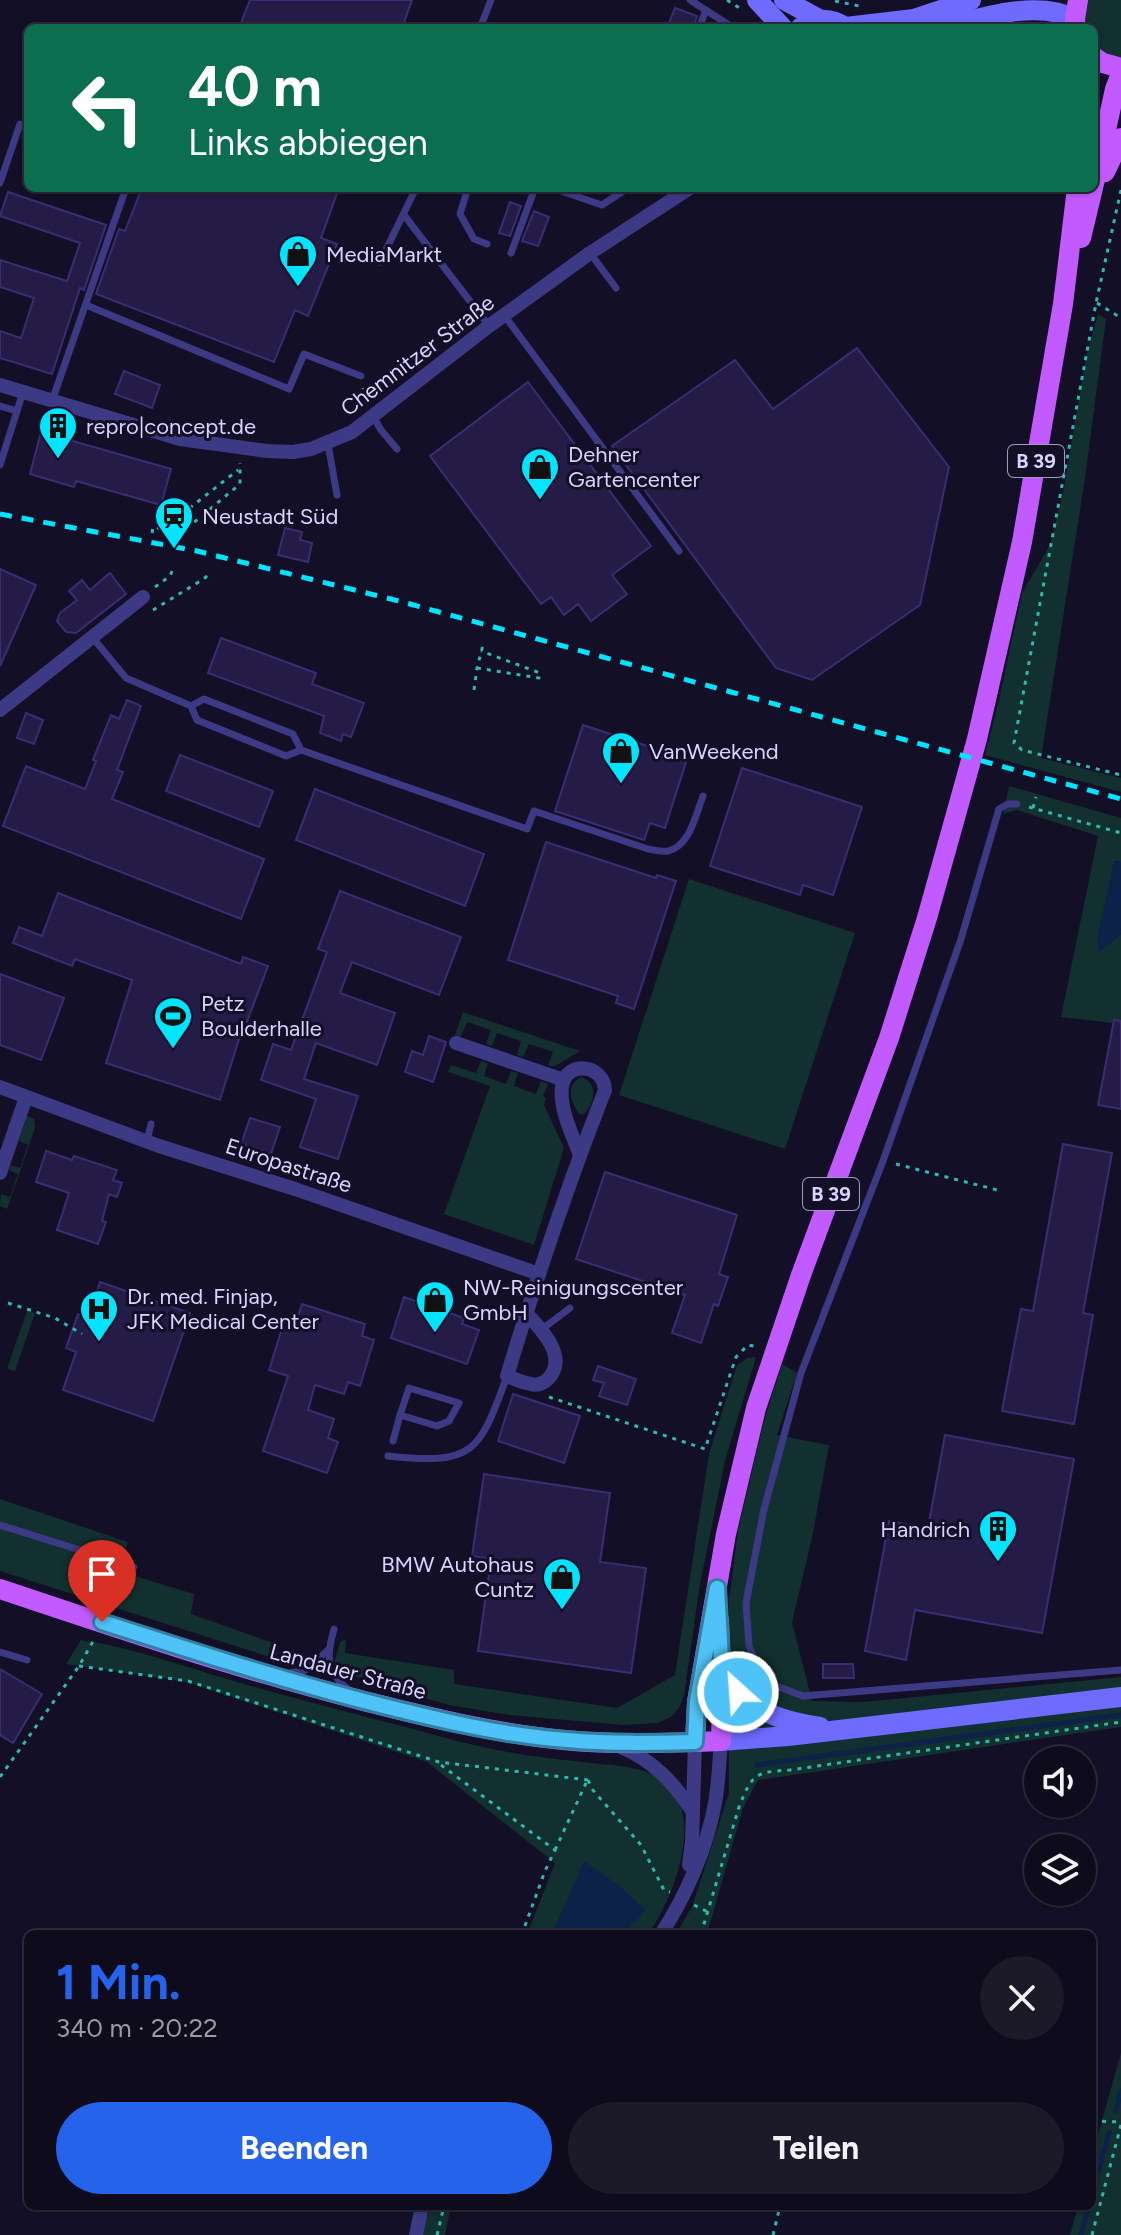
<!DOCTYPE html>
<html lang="de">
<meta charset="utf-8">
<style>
body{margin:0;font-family:Figtree,sans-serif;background:#1c1929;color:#f1f3f6;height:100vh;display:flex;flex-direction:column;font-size:30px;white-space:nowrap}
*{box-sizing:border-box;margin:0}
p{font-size:26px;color:#9b9ba3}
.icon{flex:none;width:44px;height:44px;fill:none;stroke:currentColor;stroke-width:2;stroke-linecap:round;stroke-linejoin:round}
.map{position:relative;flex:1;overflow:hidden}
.drawer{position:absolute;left:24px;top:1930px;width:1072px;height:280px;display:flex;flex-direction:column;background:#0e0b1c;border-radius:12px;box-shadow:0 2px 6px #0004,0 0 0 2px #2e2b3b}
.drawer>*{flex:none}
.hud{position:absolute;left:24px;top:24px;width:1074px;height:168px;border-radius:12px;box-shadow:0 2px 6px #0004,0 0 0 2px #2e2b3b;background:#0b6e4f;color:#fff;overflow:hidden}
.controls{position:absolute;left:1024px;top:1746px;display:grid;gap:16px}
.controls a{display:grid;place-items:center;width:72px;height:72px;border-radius:50%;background:#0e0b1c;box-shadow:0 2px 6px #0004,0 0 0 2px #2e2b3b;font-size:40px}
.pin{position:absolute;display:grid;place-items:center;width:68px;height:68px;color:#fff;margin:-82px -34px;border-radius:50% 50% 50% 0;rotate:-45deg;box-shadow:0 0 8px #0007}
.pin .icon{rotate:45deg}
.me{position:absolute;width:88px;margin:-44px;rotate:334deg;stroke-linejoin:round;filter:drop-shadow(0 0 6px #0008)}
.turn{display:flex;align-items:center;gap:28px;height:168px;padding:0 32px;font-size:36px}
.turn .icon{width:104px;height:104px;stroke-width:2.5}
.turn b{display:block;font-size:56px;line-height:68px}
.round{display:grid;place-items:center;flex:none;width:84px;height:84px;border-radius:42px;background:#1c1929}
.head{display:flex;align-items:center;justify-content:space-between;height:136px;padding:0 32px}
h1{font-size:48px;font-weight:700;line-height:60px;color:#2563eb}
.button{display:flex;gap:16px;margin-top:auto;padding:16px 32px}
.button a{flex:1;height:92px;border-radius:48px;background:#2563eb;color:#fff;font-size:32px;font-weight:700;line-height:92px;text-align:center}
.button a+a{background:#1c1929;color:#f1f3f6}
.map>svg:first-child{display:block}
</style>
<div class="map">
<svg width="1121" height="2235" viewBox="0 0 1121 2235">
<rect width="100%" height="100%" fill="#130f26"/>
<!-- green -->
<g fill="#12302f">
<polygon points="1085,0 1121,0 1121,61 1094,48 1094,28 1083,28"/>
<polygon points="1098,314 1106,319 1085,478 1041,758 1121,778 1121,792 985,755 999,700 1022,593 1050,545 1063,493 1086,357"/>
<polygon points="1009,786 1121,818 1121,862 1115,861 1100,951 1121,934 1121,1024 1061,1017 1098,836 1017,810 1003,814"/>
<polygon points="689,879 855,933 785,1149 619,1095"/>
<polygon points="463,1012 580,1051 555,1066 548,1066 553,1052 529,1044 523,1057 517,1055 521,1041 497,1033 492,1046 486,1044 491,1030 467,1022 461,1036 453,1041"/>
<polygon points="481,1061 488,1063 484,1076 506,1084 511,1071 518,1073 514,1086 536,1094 541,1081 548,1084 543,1096 546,1098 544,1105 564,1148 534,1245 444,1214 490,1086 448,1072 451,1065 476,1073"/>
<path d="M581 1077C599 1083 595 1104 583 1115L579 1114C570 1100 565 1086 581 1077Z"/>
<polygon points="27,1116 34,1119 35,1128 7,1209 0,1206 1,1194 10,1197 18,1174 9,1170 11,1165 20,1168 28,1145 19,1141"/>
<polygon points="27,1311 35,1313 15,1371 7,1369"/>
<polygon points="756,1357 725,1461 700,1584 684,1696 679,1708 671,1717 658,1723 623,1725 509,1715 449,1705 405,1693 394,1685 340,1673 333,1667 340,1642 346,1639 345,1653 454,1670 454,1684 617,1708 675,1675 709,1454 737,1365 747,1358"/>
<polygon points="782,1364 797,1373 777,1435 829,1445 812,1538 792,1622 812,1701 864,1702 1121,1677 1121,1727 758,1780 743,1808 707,1934 676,1934 692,1907 729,1793 729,1601 738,1530 763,1425"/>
<polygon points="0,1499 128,1542 118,1571 194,1594 191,1614 279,1645 276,1659 0,1571"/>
<path d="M81 1640C130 1647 179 1665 227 1679 281 1695 336 1709 390 1723 429 1733 468 1745 508 1752 535 1757 564 1760 592 1763 617 1766 646 1766 666 1783 705 1816 673 1901 648 1934H527L555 1863 427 1762 187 1682 66 1664Z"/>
<polygon points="1121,2053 1121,2235 1070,2235 1078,2206 1092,2206 1092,2156"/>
<polygon points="431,2206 451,2206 445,2235 421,2235"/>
</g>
<!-- water -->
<g fill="#0c2248">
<polygon points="1114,861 1121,862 1121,934 1099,952 1097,939"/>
<polygon points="584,1861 617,1884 646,1910 623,1934 552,1934"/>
</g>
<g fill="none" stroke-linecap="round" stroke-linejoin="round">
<!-- stream -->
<g stroke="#0c2248" stroke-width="5">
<polyline points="757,1765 1121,1715"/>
<polyline points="1116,2111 1121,2091"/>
<polyline points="1092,2194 1109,2133"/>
<polyline points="1081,2235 1089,2206"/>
</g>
</g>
<!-- building -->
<g fill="#241b47" stroke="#3b2d73" stroke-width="2">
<polygon points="250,0 412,0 402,28 239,28"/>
<polygon points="675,8 697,16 693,28 667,28"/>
<polygon points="142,188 339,188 321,238 337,244 308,316 295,310 274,362 96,294 119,229 125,231"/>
<polygon points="8,192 106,225 84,290 80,288 52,374 0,358 0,331 21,338 34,298 0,287 0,260 67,281 80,243 0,216"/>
<polygon points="510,202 521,206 510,236 499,233"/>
<polygon points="534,211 549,217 538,246 522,241"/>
<polygon points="857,348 949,467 920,605 812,680 776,668 612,446 735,360 773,409"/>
<polygon points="124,371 160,385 152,408 115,394"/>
<polygon points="528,382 651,546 612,575 627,594 591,621 578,604 564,615 551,597 541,604 430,456"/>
<polygon points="41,432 171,469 161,505 76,481 74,487 30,474"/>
<polygon points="285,528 302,532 300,540 312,543 308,562 278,555"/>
<polygon points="0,569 36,585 0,666"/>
<polygon points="110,573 126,594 76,633 66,632 57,621 60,613 77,600 69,591 82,580 90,590"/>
<polygon points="221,638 316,673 312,684 364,703 351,737 343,734 341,741 320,733 324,716 208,673"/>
<polygon points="127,700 141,706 117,770 123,772 112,799 264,859 241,919 3,826 26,766 85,789 96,761 93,760 111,715 119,719"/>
<polygon points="26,713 43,720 34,744 17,738"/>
<polygon points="583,725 687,759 665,828 650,823 644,840 555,811"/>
<polygon points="180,755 273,791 259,827 166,791"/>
<polygon points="742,768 862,807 833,895 803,885 800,895 710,866"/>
<polygon points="315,789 484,854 465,906 296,840"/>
<polygon points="546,842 656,878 657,875 676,881 634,1009 616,1003 618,996 508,960"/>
<polygon points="340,891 461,937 439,995 352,962 340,993 395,1013 377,1065 316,1043 304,1079 358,1096 338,1159 300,1147 316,1099 261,1080 273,1044 291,1050 327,952 318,949"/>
<polygon points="58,893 241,964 243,957 268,966 246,1024 244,1023 220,1100 106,1063 132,980 75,959 72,966 13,943 19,927 42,936"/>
<polygon points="0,974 64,998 41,1060 0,1045"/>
<polygon points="1114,1020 1121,1021 1121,1109 1098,1105"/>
<polygon points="429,1036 446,1042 433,1082 405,1072 412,1051 423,1055"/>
<polygon points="250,1118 280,1127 271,1154 241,1144"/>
<polygon points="1063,1144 1112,1153 1083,1313 1093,1315 1074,1424 1002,1411 1021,1309 1033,1311"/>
<polygon points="46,1151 72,1160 74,1156 117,1170 113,1180 122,1183 117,1197 109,1194 102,1221 106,1222 98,1244 57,1230 69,1193 36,1182"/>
<polygon points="605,1172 737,1215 719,1274 728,1277 718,1306 714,1304 701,1343 672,1333 685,1295 576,1259"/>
<polygon points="100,1282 190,1313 153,1421 63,1390 76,1352 66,1348 78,1314 88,1318"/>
<polygon points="404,1297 464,1318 462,1324 479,1330 467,1364 391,1338"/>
<polygon points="302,1304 365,1324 362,1336 374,1340 360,1386 348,1382 344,1394 315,1385 308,1410 334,1419 328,1438 338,1442 327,1473 263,1451 288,1376 269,1370 283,1325 294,1329"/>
<polygon points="598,1366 636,1379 627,1405 599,1396 604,1383 593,1380"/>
<polygon points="513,1394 580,1416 564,1463 498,1441"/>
<polygon points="945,1435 1074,1459 1042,1633 915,1610 906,1660 865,1651 889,1521 928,1528"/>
<polygon points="484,1474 610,1493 600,1562 646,1568 631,1673 478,1651 491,1559 472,1556"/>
<polygon points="823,1664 853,1664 854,1678 823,1678"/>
<polygon points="0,1669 42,1694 13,1743 0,1735"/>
</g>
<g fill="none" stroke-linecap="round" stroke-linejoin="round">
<!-- path -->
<g stroke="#2fb8b0" stroke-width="3" stroke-dasharray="4 6" stroke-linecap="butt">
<polyline points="727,0 741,9"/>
<polyline points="835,1 859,6"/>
<polyline points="1121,190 1096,303 1014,743 1022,750 1121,775"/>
<polyline points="1097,303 1121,318"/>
<polyline points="359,408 364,393 363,388"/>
<polyline points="152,533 153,527 163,529 238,470"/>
<polyline points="179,535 240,484 240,463"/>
<polyline points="155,587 170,576 173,569"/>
<polyline points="153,610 202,580 206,577 208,572"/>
<polyline points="477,668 539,678 540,673 481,651"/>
<polyline points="474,690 477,668 483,645"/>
<polyline points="1029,807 1121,833"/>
<polyline points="1033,808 1036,797"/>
<polyline points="896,1164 1001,1191"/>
<polyline points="8,1303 55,1318 82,1334"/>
<polyline points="549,1397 705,1449 736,1357 748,1345 758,1347"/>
<polyline points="79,1666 188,1681 439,1762 588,1780"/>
<polyline points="441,1765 555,1850 545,1871 522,1934"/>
<polyline points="0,1777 79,1666 95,1638"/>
<polyline points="588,1780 592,1789 641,1845 664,1890 670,1892"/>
<polyline points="555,1850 587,1781"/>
<polyline points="694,1905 708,1912"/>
<path d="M701 1934 739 1807C752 1774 755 1772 790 1770L1121 1722"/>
<polyline points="1092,2121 1121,2122"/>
<polyline points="437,2235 444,2206"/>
<polyline points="773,2235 780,2206"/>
<polyline points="1092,2235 1121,2125"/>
</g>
<!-- lane -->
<g stroke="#3d3a85" stroke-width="7">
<polyline points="690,0 729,25 727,28"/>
<polyline points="480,28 491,0"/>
<polyline points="699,28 706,10"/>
<polyline points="0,183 20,124"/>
<polyline points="468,188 460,214 474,239 487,244"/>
<polyline points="552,188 602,205 628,188"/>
<polyline points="404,215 489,326"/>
<polyline points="511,253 535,188"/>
<polyline points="590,253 616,288"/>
<polyline points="380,262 416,188"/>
<polyline points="86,305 289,389 304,354 361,376"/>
<polyline points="504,315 679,551"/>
<polyline points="52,401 126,188"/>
<polyline points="0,406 17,411"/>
<polyline points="373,416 381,430 397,449"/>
<polyline points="328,444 337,495"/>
<polyline points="0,465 23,392"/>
<path d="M92 637 126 678 191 706 197 720 286 756 301 750 527 829 534 811 648 849C654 850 662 852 668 851 690 846 696 814 703 796"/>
<polyline points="191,706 204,699 293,734 301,750"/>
<polyline points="1017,804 1008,804 999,809 961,939 883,1161 801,1373 764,1509 746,1603 749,1646 758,1668 771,1684 803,1696 1121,1670"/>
<polyline points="147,1141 151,1124"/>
<polyline points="541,1330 570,1308"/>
<polyline points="393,1441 400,1415 437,1426 449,1421 459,1403 409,1388 400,1415"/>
<path d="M388 1456C473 1465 479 1454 507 1376"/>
<polyline points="0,1525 134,1567"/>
<path d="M334 1629C326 1656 326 1672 349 1690"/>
<polyline points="0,1652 27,1660"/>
<polyline points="290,1673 306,1670 328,1650"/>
</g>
<!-- street -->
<g stroke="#3d3a85" stroke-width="14">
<polyline points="0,385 180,439 267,451 293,452 311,449 352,432 489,326 590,253 690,188"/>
<polyline points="0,710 143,597"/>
<polyline points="456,1043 564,1080"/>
<polyline points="0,1087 159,1146 295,1189 539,1274"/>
<polyline points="0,1173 26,1097"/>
<path d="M526 1313C541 1329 569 1357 548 1379 544 1383 537 1386 531 1384 523 1383 514 1379 507 1376 536 1280 568 1184 605 1090 604 1064 566 1060 562 1086 559 1108 572 1134 580 1155"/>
<path d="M621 1747C654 1761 674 1783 693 1812"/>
<polyline points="689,1865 692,1842 695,1742"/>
<path d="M661 1934C686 1896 707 1848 715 1803 719 1782 719 1762 721 1741"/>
<polyline points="416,2235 422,2206"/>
</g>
<!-- secondary -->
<g stroke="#6f6bff" stroke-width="20">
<polyline points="757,0 783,28"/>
<polyline points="784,0 819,19"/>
<polyline points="846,27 914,19 971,0"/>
<path d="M800 28C816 17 831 17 847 28"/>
<path d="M945 28C983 16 1040 0 1075 19"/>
<path d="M721 1660C726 1672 730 1684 739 1693 758 1714 793 1723 820 1727"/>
<polyline points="721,1741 788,1736 1121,1697"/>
</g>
<!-- primary -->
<g stroke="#c25bff" stroke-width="20">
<polyline points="1076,28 1075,19 1078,0"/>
<polyline points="1094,57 1103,63 1121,68"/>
<polyline points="1105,172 1121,138"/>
<polyline points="1094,184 1115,89 1121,74"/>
<polyline points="1081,238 1093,188"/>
<path d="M0 1589C119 1629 239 1669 360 1700 427 1717 494 1733 563 1740 615 1745 669 1743 721 1741L722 1700 719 1620"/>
<polyline points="695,1742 697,1702 726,1534 756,1408 801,1275 889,1038 927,918 977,739 1022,542 1063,304 1077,188"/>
</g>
<!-- rail -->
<polyline stroke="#00e5ff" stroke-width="5" stroke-dasharray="12 10" stroke-linecap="butt" points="0,514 197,551 399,601 1121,799"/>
</g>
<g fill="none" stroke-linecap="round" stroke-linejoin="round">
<!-- route casing -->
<g stroke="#337fa1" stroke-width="20">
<path id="route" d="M102 1622C189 1650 276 1678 364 1701 431 1718 498 1735 567 1740 610 1744 652 1743 695 1742L697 1702 717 1588 721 1659 729 1679 738 1692"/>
</g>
<!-- route -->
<use href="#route" stroke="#4fc3f7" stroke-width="14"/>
</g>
<!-- icons -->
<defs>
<g id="shop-pin" transform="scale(2)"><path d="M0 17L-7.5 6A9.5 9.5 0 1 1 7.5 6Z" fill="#00e5ff" stroke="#130f26"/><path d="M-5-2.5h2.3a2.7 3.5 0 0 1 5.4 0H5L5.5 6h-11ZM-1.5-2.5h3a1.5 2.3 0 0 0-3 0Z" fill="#111"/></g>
<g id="building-pin" transform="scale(2)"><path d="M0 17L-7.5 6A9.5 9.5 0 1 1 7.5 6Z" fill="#00e5ff" stroke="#130f26"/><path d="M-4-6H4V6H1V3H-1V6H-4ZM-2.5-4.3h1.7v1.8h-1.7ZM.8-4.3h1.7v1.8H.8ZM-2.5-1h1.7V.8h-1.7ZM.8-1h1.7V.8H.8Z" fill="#111"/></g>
<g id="station-pin" transform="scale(2)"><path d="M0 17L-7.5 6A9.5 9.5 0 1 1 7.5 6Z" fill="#00e5ff" stroke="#130f26"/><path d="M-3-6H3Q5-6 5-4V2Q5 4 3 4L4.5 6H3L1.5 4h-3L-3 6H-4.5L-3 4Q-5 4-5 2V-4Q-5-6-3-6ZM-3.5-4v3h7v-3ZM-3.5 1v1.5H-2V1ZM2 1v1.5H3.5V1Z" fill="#111"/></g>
<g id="stadium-pin" transform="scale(2)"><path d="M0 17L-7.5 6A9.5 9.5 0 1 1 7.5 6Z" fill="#00e5ff" stroke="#130f26"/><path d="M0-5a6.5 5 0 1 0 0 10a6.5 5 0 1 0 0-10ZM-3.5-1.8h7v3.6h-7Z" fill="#111"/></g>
<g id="hospital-pin" transform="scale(2)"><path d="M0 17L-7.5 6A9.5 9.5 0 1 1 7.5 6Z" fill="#00e5ff" stroke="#130f26"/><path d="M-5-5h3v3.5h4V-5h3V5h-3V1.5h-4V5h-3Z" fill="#111"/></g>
</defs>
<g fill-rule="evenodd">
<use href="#shop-pin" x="298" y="254"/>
<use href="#building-pin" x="58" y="426"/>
<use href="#shop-pin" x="540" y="467"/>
<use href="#station-pin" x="174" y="516"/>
<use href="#shop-pin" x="621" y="751"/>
<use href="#stadium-pin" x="173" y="1016"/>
<use href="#shop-pin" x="435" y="1300"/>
<use href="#hospital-pin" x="99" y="1309"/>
<use href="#building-pin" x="998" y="1529"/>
<use href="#shop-pin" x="562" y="1577"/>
</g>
<g text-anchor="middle" stroke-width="6" stroke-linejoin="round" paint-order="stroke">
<!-- shield labels -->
<g fill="#130f26" stroke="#9e99be" stroke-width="2">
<rect x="1008" y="445" width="56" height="32" rx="6"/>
<rect x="803" y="1178" width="56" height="32" rx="6"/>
</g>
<g font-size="20" font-weight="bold" fill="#d9d4ff">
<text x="1036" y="468">B 39</text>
<text x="831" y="1201">B 39</text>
</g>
<!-- poi labels -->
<g font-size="22" fill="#d9d4ff" stroke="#130f26" text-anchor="start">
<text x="326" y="262">MediaMarkt</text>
<text x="86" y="434">repro|concept.de</text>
<text x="568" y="462">Dehner<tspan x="568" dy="25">Gartencenter</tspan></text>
<text x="202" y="524">Neustadt Süd</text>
<text x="649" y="759">VanWeekend</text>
<text x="201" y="1011">Petz<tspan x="201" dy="25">Boulderhalle</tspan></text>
<text x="463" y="1295">NW-Reinigungscenter<tspan x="463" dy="25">GmbH</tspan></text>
<text x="127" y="1304">Dr. med. Finjap,<tspan x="127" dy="25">JFK Medical Center</tspan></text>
<text x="970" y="1537" text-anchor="end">Handrich</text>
<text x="534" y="1572" text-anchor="end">BMW Autohaus<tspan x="534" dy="25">Cuntz</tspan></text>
</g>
<!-- street labels -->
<g font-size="22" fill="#d9d4ff" stroke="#130f26">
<text transform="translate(417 355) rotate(-37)" y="8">Chemnitzer Straße</text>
<text transform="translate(289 1165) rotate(18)" y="8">Europastraße</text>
<text transform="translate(348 1671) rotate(15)" y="8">Landauer Straße</text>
</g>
</g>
</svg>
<div class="controls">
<a><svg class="icon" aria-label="sound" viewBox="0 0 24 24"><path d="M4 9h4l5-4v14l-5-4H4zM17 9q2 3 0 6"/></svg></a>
<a><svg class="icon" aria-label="layers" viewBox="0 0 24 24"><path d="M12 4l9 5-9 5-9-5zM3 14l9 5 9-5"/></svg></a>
</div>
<div class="pin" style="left:102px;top:1622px;background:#d93025"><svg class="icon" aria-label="arrive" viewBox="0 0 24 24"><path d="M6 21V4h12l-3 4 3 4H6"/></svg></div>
<svg class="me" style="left:738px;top:1692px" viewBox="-20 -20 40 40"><circle r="17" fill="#4fc3f7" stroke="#fff" stroke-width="3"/><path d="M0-11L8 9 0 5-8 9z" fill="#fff"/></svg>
<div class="hud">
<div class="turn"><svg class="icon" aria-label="left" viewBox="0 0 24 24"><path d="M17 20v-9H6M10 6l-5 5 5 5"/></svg><div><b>40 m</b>Links abbiegen</div></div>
</div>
<section class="drawer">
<div class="head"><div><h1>1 Min.</h1><p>340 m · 20:22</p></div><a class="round"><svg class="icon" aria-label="close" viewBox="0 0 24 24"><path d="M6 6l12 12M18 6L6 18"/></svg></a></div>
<div class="button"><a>Beenden</a><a>Teilen</a></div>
</section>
</div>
